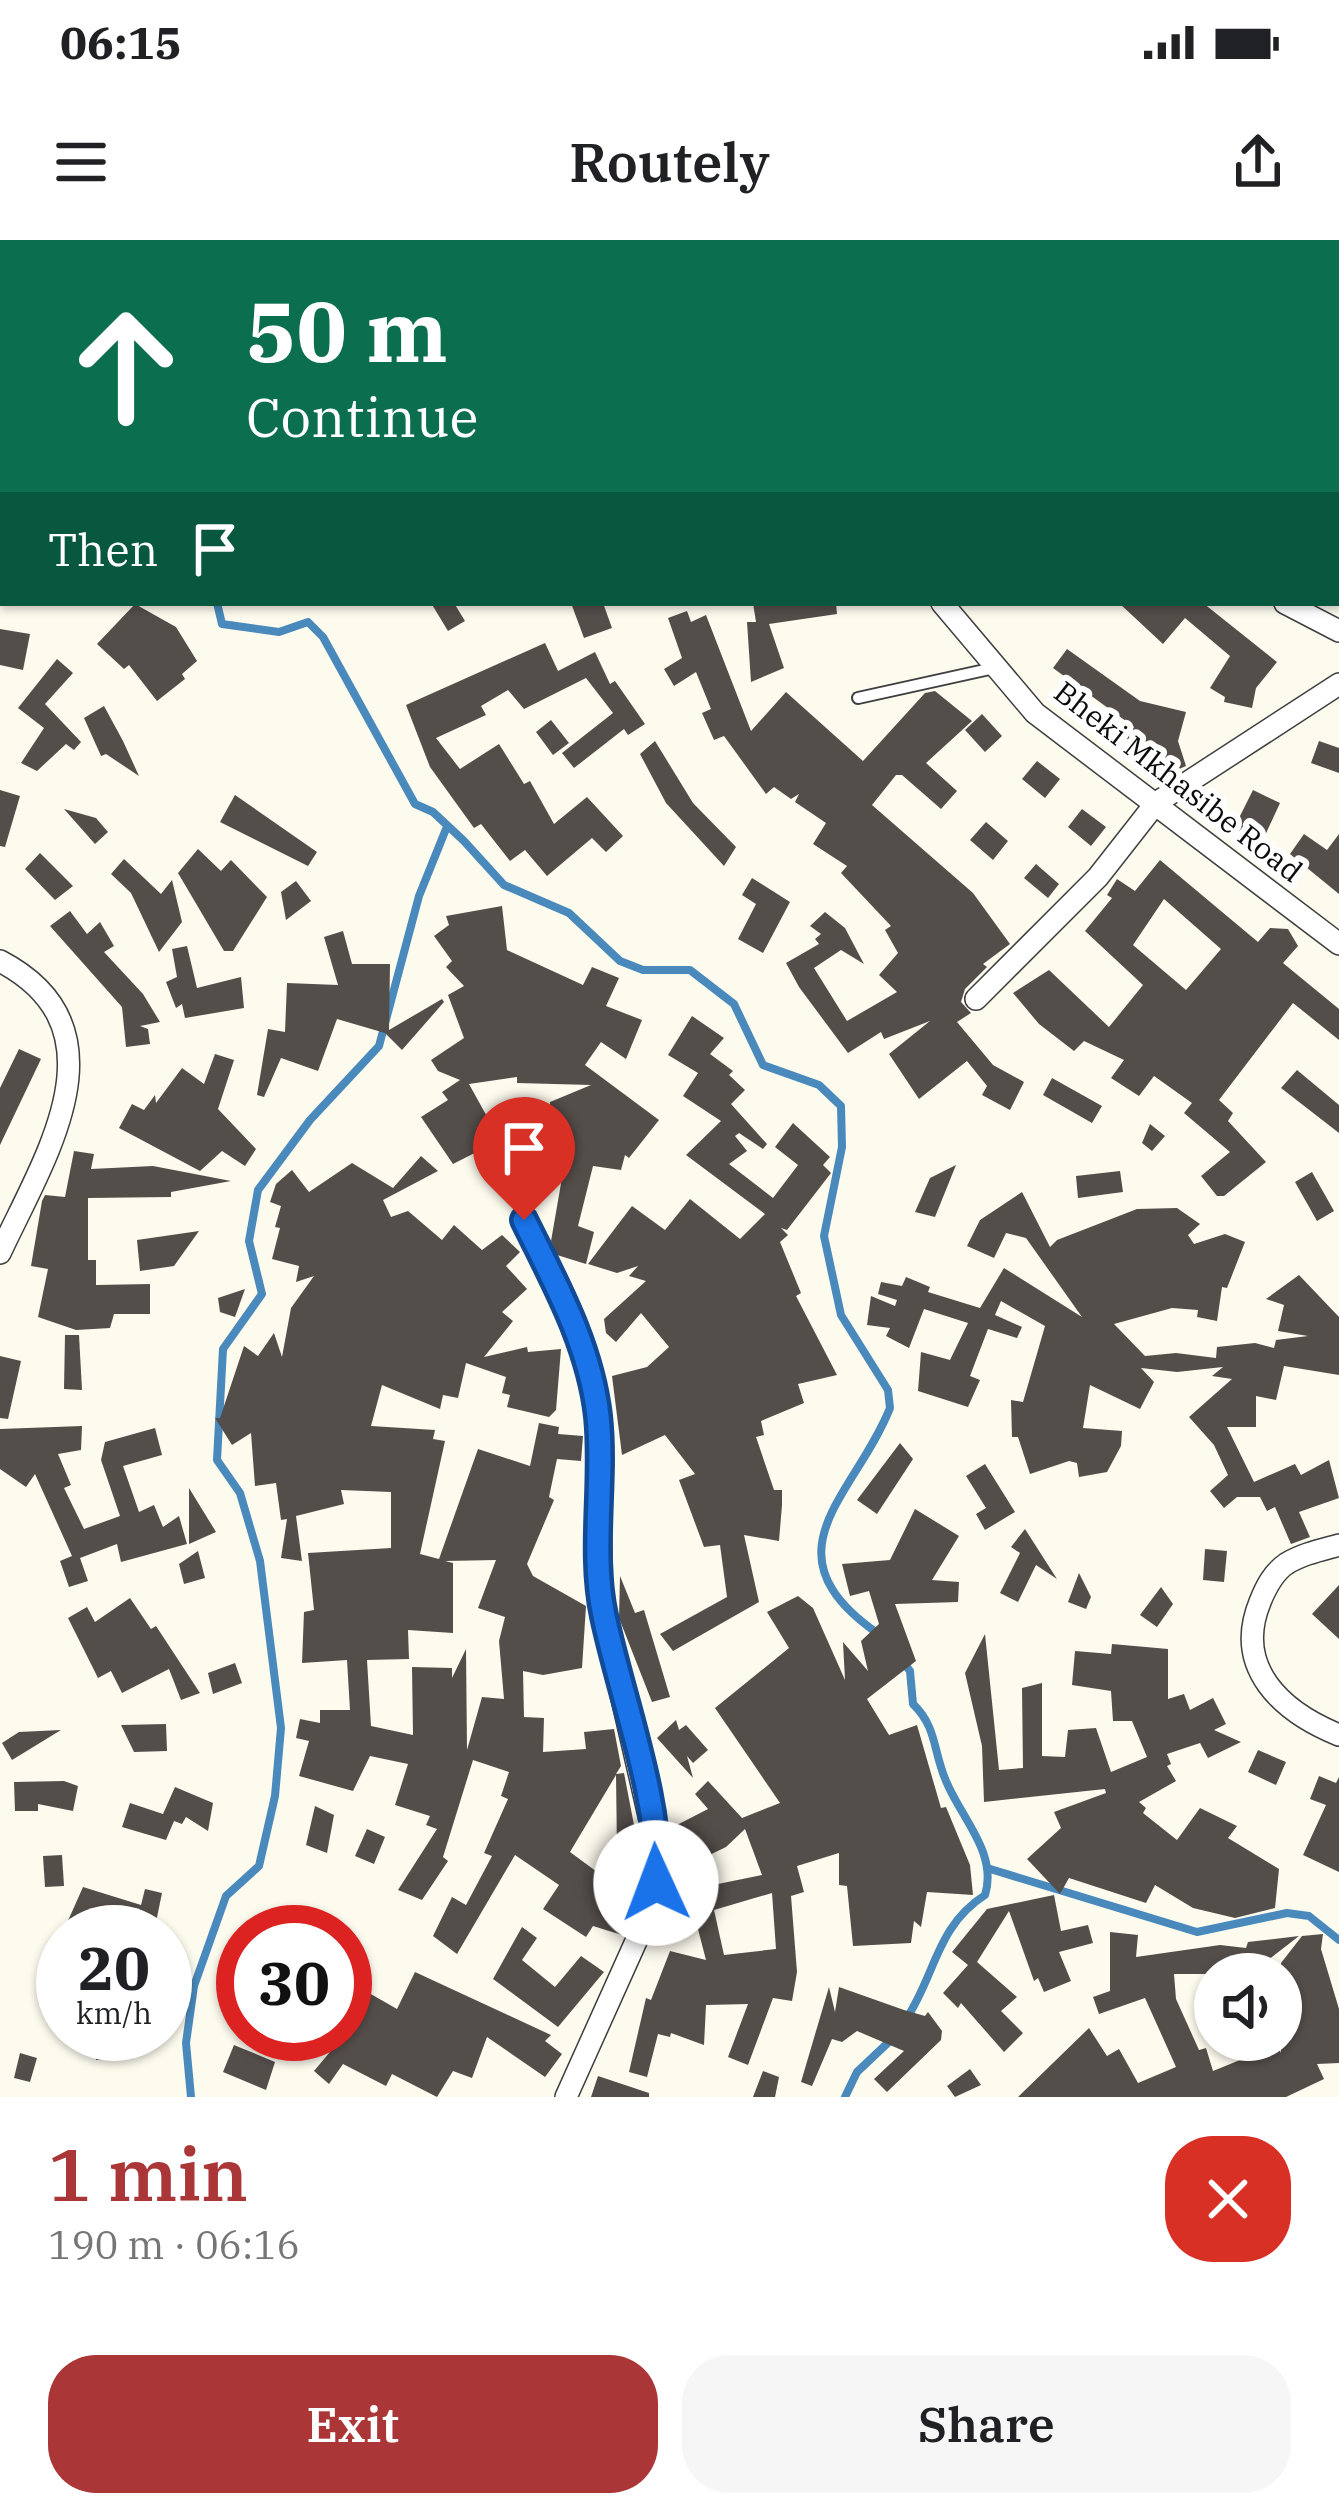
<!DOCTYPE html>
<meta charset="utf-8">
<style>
body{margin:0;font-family:"IBM Plex Serif",serif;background:#f6f6f6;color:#202124;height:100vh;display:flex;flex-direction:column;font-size:45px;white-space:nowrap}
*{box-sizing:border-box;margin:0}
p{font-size:39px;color:#757577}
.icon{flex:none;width:66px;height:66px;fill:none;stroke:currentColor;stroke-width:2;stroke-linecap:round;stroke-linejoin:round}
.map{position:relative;height:1857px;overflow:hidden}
.details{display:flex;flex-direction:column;background:#fff;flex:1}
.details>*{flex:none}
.guide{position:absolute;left:0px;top:0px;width:1341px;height:366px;box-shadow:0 3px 9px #0004;background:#0b6e4f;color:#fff;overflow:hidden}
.tools{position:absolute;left:1194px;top:1713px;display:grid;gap:24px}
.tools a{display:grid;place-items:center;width:108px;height:108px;border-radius:50%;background:#fff;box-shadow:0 3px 9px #0004;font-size:60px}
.speed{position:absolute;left:36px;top:1665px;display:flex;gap:24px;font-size:60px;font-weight:700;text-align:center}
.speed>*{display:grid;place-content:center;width:156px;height:156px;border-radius:50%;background:#fff;box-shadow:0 3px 9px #0004;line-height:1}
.speed small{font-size:30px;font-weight:400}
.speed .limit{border:18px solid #d22;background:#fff;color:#111}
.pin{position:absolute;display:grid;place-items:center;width:102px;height:102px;color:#fff;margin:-123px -51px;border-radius:50% 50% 50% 0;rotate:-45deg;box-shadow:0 0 12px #0007}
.pin .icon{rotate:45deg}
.me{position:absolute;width:132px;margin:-66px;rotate:358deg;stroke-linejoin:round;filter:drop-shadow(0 0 9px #0008)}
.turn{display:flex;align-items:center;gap:42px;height:252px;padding:0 48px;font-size:54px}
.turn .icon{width:156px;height:156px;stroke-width:2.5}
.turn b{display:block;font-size:84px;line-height:102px}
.then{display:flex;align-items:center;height:114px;padding:0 48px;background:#0003;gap:24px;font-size:45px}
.round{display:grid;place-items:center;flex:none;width:126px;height:126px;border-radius:48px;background:#f6f6f6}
.headline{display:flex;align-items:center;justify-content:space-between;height:204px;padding:0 48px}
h1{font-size:72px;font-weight:600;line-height:90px;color:#ab3637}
.button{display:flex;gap:24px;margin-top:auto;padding:24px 48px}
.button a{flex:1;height:138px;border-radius:48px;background:#ab3637;color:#fff;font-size:48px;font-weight:600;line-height:138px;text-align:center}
.button a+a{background:#f6f6f6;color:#202124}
.status{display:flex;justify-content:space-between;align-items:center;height:84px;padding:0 60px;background:#fff;direction:ltr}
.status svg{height:33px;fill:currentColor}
header{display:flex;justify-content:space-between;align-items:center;height:156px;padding:0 48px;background:#fff;font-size:54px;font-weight:600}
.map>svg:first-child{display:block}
</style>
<div class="status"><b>06:15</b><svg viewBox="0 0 49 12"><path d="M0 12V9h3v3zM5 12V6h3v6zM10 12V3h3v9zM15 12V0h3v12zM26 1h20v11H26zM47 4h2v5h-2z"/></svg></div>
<header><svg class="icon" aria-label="menu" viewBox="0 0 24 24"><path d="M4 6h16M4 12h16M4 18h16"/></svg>Routely<svg class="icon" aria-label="share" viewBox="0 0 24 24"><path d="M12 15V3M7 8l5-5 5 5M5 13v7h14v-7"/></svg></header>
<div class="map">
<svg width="1339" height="1857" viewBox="0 0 1339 1857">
<rect width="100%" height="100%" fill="#fdfaee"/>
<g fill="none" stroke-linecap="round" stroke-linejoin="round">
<!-- stream -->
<g stroke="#4989bc" stroke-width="8">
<polyline points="1137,0 1140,3"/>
<polyline points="85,3 86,0"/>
<polyline points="1338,92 1339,92"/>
<path d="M217 363 222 384 279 392 308 382 323 397 415 564 433 572 464 601 504 645 569 673 620 721 643 730H690L734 764 763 825 819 845 841 866 842 907 824 996 841 1075 888 1150 890 1168C855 1256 762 1312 877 1393"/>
<path d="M903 1422 910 1431 913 1464C937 1487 933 1511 946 1541 961 1578 998 1613 985 1655 937 1686 936 1732 908 1776"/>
<polyline points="987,1628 1197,1692 1287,1673 1309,1676 1339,1700"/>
<polyline points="191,1857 186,1803 194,1746 226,1656 259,1626 275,1556 281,1488 260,1321 240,1253 217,1220 223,1109 262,1054 249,1001 258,950 310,880 379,806 419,656 446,589"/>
<polyline points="845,1857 857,1832 893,1798"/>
</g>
</g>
<!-- building -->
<g fill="#544e4a" fill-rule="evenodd">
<polygon points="431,363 454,363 465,381 448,391"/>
<polygon points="571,363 603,363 612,388 584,398"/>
<polygon points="753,363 836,363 837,374 769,384 784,428 751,442 747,382 756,382"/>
<polygon points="1119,363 1203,363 1277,422 1256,448 1252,468 1224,462 1225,457 1210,448 1230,416 1185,378 1163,404"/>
<polygon points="135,364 176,387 197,421 182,434 185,439 157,461 129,425 124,429 97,404"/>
<polygon points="687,371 691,382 706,375 751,491 786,452 863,521 925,453 935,451 972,481 926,523 957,551 941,569 902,535 896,535 872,565 973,653 1010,704 983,724 987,727 965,749 961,762 971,773 957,782 993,825 1024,842 1010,870 982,855 987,846 967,821 919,859 889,814 930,781 884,799 881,792 848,813 799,747 786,723 819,704 815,699 821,694 810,686 825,672 845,688 864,724 841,710 814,728 847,781 897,752 879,735 898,713 885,690 891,686 841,633 847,626 813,604 826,583 795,562 799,554 791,559 774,547 766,554 724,496 714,500 702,473 711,469 696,432 674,446 664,429 682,418 668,378"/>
<polygon points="0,389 30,394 23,430 0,425"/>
<polygon points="545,403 558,431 595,412 610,444 615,441 645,484 628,495 624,489 574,528 562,513 613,473 586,438 524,469 508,450 481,466 486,475 436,498 460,529 499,504 524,544 530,541 554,584 587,557 623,596 606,612 592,598 547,636 525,610 510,621 481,584 474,588 430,527 406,465"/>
<polygon points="1067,409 1140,461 1186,472 1178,501 1186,526 1161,537 1146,534 1150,511 1127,499 1134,487 1053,428"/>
<polygon points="57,419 73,433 45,464 81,502 74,510 66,504 37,531 21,523 44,488 18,468"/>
<polygon points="104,466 123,501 139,536 106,514 101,516 84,478"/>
<polygon points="982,474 1002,496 985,512 965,490"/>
<polygon points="551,480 569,503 553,515 536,492"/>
<polygon points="655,501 693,563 736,607 724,626 666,563 640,514"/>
<polygon points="1319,501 1339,508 1339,533 1311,523"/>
<polygon points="1037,521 1060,539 1045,558 1022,539"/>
<polygon points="0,550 20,556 5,607 0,606"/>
<polygon points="1253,550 1280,563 1262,602 1234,588"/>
<polygon points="235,555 317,612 308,626 220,582"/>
<polygon points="64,569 96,578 108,592 95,604"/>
<polygon points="1082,569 1106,587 1091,606 1068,587"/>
<polygon points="986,582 1008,601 993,620 970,600"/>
<polygon points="1304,594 1327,610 1339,594 1339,654 1290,614"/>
<polygon points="198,609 221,631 231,620 267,657 233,711 224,711 178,633"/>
<polygon points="40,613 73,646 55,660 25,629"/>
<polygon points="124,619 161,654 172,640 182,682 159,712 131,653 111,634"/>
<path d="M1160 620 1258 702 1270 688 1288 689 1298 706 1283 723 1339 769V800L1293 763 1219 860 1233 873 1228 881 1266 922 1224 956H1217L1201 936 1230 912 1184 873 1192 863 1154 836 1139 856 1111 838 1124 820 1084 801 1074 811 1039 784 1013 753 1049 730 1109 787 1143 745 1085 691 1112 658 1107 655 1117 639 1135 651ZM1164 659 1221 709 1186 750 1133 705Z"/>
<polygon points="1036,624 1059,644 1048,658 1024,638"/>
<polygon points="752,638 790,662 763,713 738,699 756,664 742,655"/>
<polygon points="296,641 311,661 286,680 281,652"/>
<polygon points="502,666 507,710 583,745 592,727 619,738 606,766 642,780 626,819 601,802 585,825 659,880 629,918 625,915 621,930 593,926 578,986 594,992 586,1024 557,1015 551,1001 563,932 560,896 542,897 541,877 550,877 550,862 591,845 517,843 517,837 469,844 500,900 453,924 421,877 448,860 442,852 460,840 438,831 431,820 464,798 448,755 464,746 446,727 452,721 434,696 449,685 446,676"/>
<polygon points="70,671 87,694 100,682 114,706 104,712 143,754 160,782 140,786 148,789 150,804 126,807 122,767 50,686"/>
<polygon points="343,691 352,724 390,724 389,790 442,759 444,762 402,810 385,793 337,779 318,831 281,818 264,857 257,855 268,789 285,792 287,743 338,745 324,697"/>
<polygon points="187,706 197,748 241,737 244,768 185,778 182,764 176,768 166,742 177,737 172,709"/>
<polygon points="692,776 724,798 710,814 733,831 729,835 745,850 731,864 767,904 763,909 739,893 735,896 747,911 729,924 773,958 798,925 775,907 793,883 830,917 823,925 831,933 787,990 781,988 788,995 780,1002 801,1053 796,1056 837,1135 798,1144 804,1163 761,1181 764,1195 756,1197 774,1250 782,1250 782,1265 779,1301 744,1295 759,1362 673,1411 660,1394 727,1357 720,1305 704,1307 679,1240 695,1234 665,1195 622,1215 612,1136 647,1127 669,1107 641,1073 616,1102 606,1093 604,1079 646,1041 629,1036 638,1026 617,1033 588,1024 632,966 665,990 690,959 740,999 765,974 686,915 721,881 683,856 698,833 668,815"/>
<polygon points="19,809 41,819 0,905 0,848"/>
<polygon points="215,814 234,820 218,869 256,909 245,926 222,911 200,931 119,888 132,864 144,870 155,855 156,863 182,828 204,844"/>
<polygon points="1297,830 1339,865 1339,893 1281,848"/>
<polygon points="1052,838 1102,866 1092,883 1043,855"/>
<polygon points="1150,884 1165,896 1152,911 1142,903"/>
<polygon points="74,911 94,914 91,929 153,926 231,941 171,952 171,957 88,958 88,1020 96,1020 96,1045 150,1044 150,1074 114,1074 110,1088 76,1090 38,1077 48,1029 31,1026 42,961 45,955 65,957"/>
<path d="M421 916 438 931 383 960 391 977 408 971 442 1000 454 985 482 1010 502 995 520 1012 506 1026 527 1049 502 1072 513 1081 484 1117 527 1107 528 1112 561 1109 556 1170 549 1177 507 1167 510 1155 502 1153 506 1137 466 1123 458 1158 443 1155 440 1169 382 1145 371 1186 435 1190 433 1199 445 1201 420 1314 439 1319 478 1209 530 1226 539 1183 559 1187 558 1194 583 1196 581 1221 557 1219 549 1257 554 1260 527 1324 533 1336 586 1366 582 1428 543 1435 523 1431 524 1477 544 1478 543 1512 586 1509 584 1492 614 1489 621 1526 616 1534 624 1533 639 1611H617L616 1535 570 1612 627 1654 616 1659 618 1665 632 1662 622 1695 593 1686 586 1697 543 1669 559 1645 515 1615 457 1714 433 1696 452 1657 466 1665 492 1616 484 1613 508 1559 501 1556 509 1532 473 1520 443 1617 448 1621 422 1660 398 1650 437 1589 426 1585 430 1576 395 1565 408 1524 370 1516 353 1551 299 1536 309 1501 296 1498 300 1479 320 1483V1470H350L347 1420 302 1423 304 1372 314 1370 308 1313 391 1308V1252L341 1250 344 1264 296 1276 302 1321 281 1318 287 1279 281 1280 276 1243 255 1246 251 1193 232 1205 215 1178H220L244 1106 258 1116 274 1093 282 1117 291 1068 314 1036 296 1042 299 1026 272 1019 280 988 275 987 281 966 270 962 276 944 292 930 309 952 352 923 393 948ZM496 1320 478 1368 505 1377 499 1401 504 1459 482 1457 467 1510 466 1409 452 1438V1428L412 1427 413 1495 371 1486 367 1420 409 1419 408 1390 453 1393V1323L445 1321Z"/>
<polygon points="956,925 935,977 915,972 930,938"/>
<polygon points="1120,931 1123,952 1078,958 1076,936"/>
<polygon points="1312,932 1334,971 1317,981 1295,942"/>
<polygon points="1022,952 1050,1007 1057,1000 1137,969 1177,968 1200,984 1188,995 1194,1004 1225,994 1245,1002 1227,1048 1222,1047 1217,1081 1197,1077 1198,1070 1172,1068 1114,1084 1145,1116 1176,1113 1216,1118 1217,1107 1255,1103 1274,1108 1276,1100 1308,1096 1278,1091 1284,1065 1266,1059 1299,1035 1339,1077 1339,1135 1284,1126 1276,1160 1256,1156 1256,1187 1227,1187 1254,1242 1295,1224 1301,1235 1329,1220 1339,1258 1299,1272 1310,1297 1291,1304 1275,1267 1267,1271 1260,1257 1237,1257 1224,1268 1210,1251 1228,1235 1214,1205 1189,1177 1232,1139 1212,1136 1223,1127 1177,1132 1141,1128 1154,1142 1140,1169 1090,1145 1083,1188 1122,1191 1121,1206 1107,1232 1079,1237 1077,1223 1069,1221 1030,1234 1018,1197 1012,1197 1011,1160 1023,1162 1045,1086 1001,1061 995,1075 1022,1087 1017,1098 988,1089 970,1136 980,1140 968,1167 918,1151 921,1112 950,1120 968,1083 924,1069 909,1108 886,1096 890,1088 867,1085 871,1056 895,1066 897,1060 878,1054 881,1042 902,1046 906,1037 930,1047 928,1052 980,1068 1004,1028 1082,1077 1026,998 1006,993 994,1018 967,1006 980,980"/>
<polygon points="199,991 174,1026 140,1031 137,1000"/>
<polygon points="245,1049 235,1077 220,1072 218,1058"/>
<polygon points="65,1095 79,1095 82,1150 64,1149"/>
<polygon points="0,1116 21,1121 8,1179 0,1178"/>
<polygon points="82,1186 81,1210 58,1214 71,1245 64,1248 84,1289 120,1276 101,1220 105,1202 155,1188 162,1215 123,1226 139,1272 154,1265 163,1287 179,1276 187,1304 121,1322 117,1304 80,1318 88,1341 69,1347 60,1321 72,1316 35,1234 26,1247 0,1229 0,1189"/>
<polygon points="900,1203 913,1219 877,1274 857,1260"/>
<polygon points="985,1224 1015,1272 985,1290 976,1274 986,1268 966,1236"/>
<polygon points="189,1248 216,1292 189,1304"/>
<path d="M915 1269 959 1296 932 1340 959 1342 958 1362 895 1364 916 1421 867 1459 889 1495 917 1485 941 1568 946 1567 970 1625 973 1655 927 1652 921 1687 914 1681 911 1703 853 1706 847 1646 839 1645V1613L797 1626 804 1652 791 1656 797 1732 792 1761 773 1758 748 1825 728 1817 748 1764 706 1765 704 1805 671 1793 670 1797 658 1794 647 1837 629 1832 646 1758 651 1760 670 1711 706 1720 693 1670 662 1666 664 1655 762 1635 745 1589 726 1607 691 1624 673 1587 708 1569 695 1554 708 1541 742 1578 780 1563 715 1468 789 1408 767 1372 798 1356 813 1368 845 1440 843 1402 868 1431 861 1401 879 1384 869 1351 850 1356 842 1324 890 1320ZM772 1653 776 1709 724 1715 714 1670Z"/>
<polygon points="1025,1289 1057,1339 1036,1325 1018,1362 1000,1353 1020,1313 1011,1307"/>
<polygon points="1205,1309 1227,1311 1224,1342 1203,1340"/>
<polygon points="198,1311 205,1338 184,1344 179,1324"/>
<polygon points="1079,1333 1091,1357 1086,1369 1068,1362"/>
<polygon points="620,1336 635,1373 644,1370 670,1457 652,1462 619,1378"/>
<polygon points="1339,1345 1339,1399 1312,1374"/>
<polygon points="1161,1347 1173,1364 1157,1387 1140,1375"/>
<polygon points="130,1358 151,1389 156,1386 200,1453 181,1460 169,1429 122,1453 111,1431 98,1438 68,1378 87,1367 95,1382"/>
<polygon points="985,1394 999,1530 1023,1528 1022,1448 1042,1443 1042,1516 1065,1517 1068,1490 1096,1488 1111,1532 1147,1517 1132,1481 1113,1481 1111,1451 1072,1445 1075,1411 1111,1414 1112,1404 1168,1409 1168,1459 1184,1454 1190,1470 1213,1458 1226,1484 1214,1490 1241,1502 1208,1518 1200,1503 1167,1514 1171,1524 1167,1526 1176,1541 1139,1562 1146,1568 1143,1573 1177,1600 1200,1568 1237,1586 1228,1598 1279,1629 1275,1668 1235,1678 1193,1668 1155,1645 1146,1663 1069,1638 1060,1654 1027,1619 1061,1588 1054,1572 1106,1553 1105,1549 984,1562 982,1506 965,1433"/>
<polygon points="235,1423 242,1443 213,1454 208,1433"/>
<polygon points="676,1480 679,1490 686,1485 708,1510 693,1523 687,1516 693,1538 657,1498"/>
<polygon points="166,1484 167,1511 134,1512 121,1485"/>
<polygon points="61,1490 12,1520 2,1503 19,1492"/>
<polygon points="1258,1510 1286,1522 1276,1545 1248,1532"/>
<polygon points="1319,1536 1336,1543 1339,1537 1339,1632 1303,1615 1326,1565 1310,1559"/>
<polygon points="64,1541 78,1546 73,1571 38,1564 38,1571 15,1571 14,1542"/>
<polygon points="175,1547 213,1563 208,1591 186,1577 182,1584 174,1581 166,1600 122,1587 130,1563 163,1574"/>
<polygon points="315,1566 334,1575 327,1613 306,1605"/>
<polygon points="367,1589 385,1597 374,1624 355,1616"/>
<polygon points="62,1615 64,1646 45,1647 43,1616"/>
<polygon points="83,1647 141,1665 145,1649 162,1653 154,1692 121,1687 120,1692 63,1692"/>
<polygon points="1054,1655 1061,1691 1088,1685 1093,1703 1059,1712 1071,1741 1044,1752 1038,1738 1034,1741 1009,1671 977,1722 1017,1757 1001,1771 1023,1793 1004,1812 961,1763 958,1768 943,1753 968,1725 952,1712 987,1669"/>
<polygon points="522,1687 537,1698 522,1720 555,1747 581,1716 604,1732 558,1787 493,1739"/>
<polygon points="1110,1692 1138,1695 1136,1717 1220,1705 1246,1708 1248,1702 1299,1696 1250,1734 1174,1734 1176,1759 1199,1810 1206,1808 1213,1831 1277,1805 1281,1813 1281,1723 1302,1696 1323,1694 1321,1709 1339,1769 1339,1823 1317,1824 1324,1839 1286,1857 1018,1857 1089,1788 1107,1816 1119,1809 1138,1843 1176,1827 1145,1758 1099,1774 1093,1757 1110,1751"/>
<polygon points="415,1732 551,1795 545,1801 562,1814 545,1837 487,1797 472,1838 453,1831 437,1857 392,1834 386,1846 343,1824 329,1844 314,1831 345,1794 369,1753 397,1769"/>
<polygon points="829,1747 835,1772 839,1747 904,1770 925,1776 928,1772 942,1791 941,1800 887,1852 874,1839 904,1811 857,1791 842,1802 832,1799 812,1846 801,1842"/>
<polygon points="133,1798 133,1819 96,1820 95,1799"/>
<polygon points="234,1805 275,1822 266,1850 223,1832"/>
<polygon points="20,1813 37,1818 30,1842 14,1838"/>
<polygon points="970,1829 981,1845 955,1857 947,1846"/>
<polygon points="763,1831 779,1837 775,1857 753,1857"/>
<polygon points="598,1836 649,1853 649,1857 591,1857"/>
</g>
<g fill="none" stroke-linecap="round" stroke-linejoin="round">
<!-- lane casing -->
<g stroke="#3f3f3f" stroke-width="14">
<polyline id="lane" points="858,458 994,428"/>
</g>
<!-- street casing -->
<g stroke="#3f3f3f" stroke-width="24">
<g id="street">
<polyline points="455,0 456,3"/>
<polyline points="796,0 797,3"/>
<polyline points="942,363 1035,473 1339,704"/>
<polyline points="1285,363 1339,391"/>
<path d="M0 721C130 789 43 920 0 1013"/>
<polyline points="976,759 1098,637 1156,563 1339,444"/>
<polyline points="524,980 580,1097 592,1137 598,1178 602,1371 658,1615 642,1688 566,1857"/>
<path d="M1339 1305C1321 1310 1302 1314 1286 1324 1273 1333 1266 1347 1260 1362 1233 1428 1282 1472 1339 1495"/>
</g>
</g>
<!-- lane -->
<use href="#lane" stroke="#fff" stroke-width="10"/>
<!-- street -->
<use href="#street" stroke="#fff" stroke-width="21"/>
</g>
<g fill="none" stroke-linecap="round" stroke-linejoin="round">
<!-- route casing -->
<g stroke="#114b97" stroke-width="30">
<path id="route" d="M524 980C555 1043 590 1105 598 1176 605 1241 590 1311 604 1376 620 1454 663 1566 656 1643"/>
</g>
<!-- route -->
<use href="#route" stroke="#1a73e8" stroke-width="21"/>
</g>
<g text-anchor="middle" stroke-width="12" stroke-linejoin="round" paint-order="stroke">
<!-- street labels -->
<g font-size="30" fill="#0c0c0c" stroke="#fff">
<text transform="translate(1178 542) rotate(38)" y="10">Bheki Mkhasibe Road</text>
</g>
</g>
</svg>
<div class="tools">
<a><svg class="icon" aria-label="sound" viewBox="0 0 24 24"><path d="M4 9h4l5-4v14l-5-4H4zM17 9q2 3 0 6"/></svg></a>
</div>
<div class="speed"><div>20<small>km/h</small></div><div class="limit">30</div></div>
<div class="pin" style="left:524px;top:980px;background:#d93025"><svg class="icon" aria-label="arrive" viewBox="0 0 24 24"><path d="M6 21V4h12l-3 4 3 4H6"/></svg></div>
<svg class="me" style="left:656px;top:1643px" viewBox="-20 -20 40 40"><circle r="19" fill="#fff"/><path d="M0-13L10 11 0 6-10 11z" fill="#1a73e8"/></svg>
<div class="guide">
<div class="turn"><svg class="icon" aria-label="ahead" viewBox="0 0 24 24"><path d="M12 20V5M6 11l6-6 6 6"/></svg><div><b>50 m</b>Continue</div></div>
<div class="then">Then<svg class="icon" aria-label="arrive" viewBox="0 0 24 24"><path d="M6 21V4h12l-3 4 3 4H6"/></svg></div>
</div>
</div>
<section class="details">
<div class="headline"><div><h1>1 min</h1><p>190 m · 06:16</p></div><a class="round" style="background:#d93025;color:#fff"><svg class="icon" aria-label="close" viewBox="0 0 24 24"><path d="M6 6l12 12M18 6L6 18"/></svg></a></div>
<div class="button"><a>Exit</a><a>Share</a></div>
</section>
